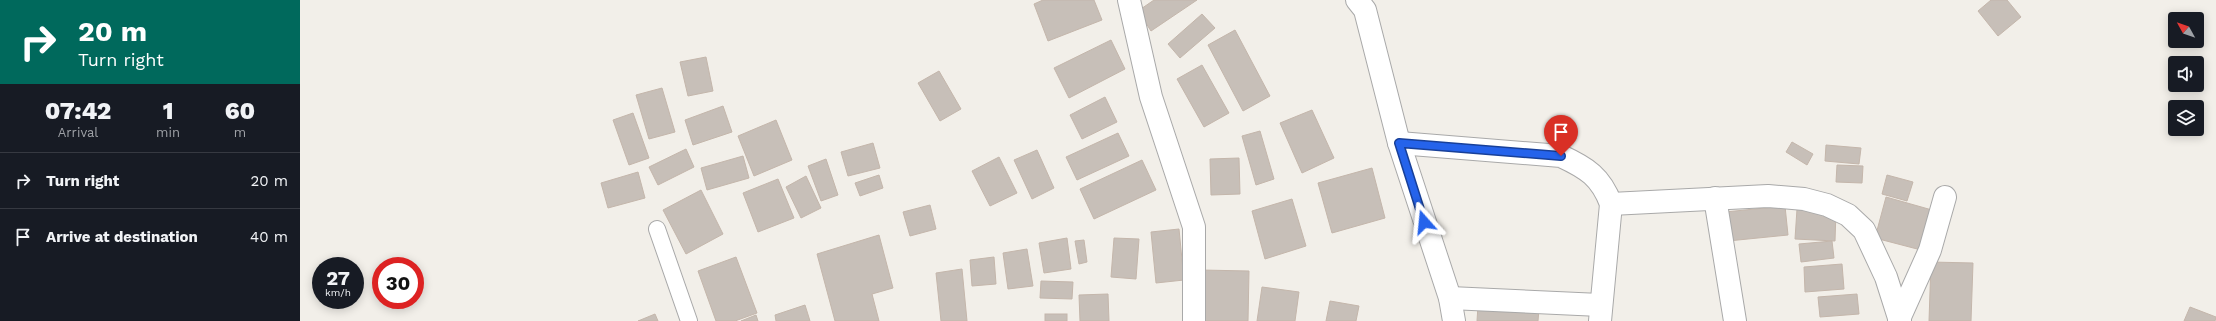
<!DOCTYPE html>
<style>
body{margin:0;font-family:"Work Sans",sans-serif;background:#20242c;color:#f1f3f6;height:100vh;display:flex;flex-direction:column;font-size:15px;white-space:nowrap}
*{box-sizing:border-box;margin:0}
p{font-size:13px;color:#9ea1a6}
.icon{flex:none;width:22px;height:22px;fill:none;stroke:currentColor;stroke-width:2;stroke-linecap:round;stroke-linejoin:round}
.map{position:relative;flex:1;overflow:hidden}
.drawer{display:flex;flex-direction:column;background:#171b24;width:300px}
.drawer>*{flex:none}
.banner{background:#00695c;color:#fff;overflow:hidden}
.needle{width:26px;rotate:310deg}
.controls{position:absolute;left:1868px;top:12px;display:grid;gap:8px}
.controls a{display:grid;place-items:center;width:36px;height:36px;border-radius:4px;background:#171b24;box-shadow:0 2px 10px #0003;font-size:20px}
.speed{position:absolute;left:12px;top:257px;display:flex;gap:8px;font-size:20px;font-weight:700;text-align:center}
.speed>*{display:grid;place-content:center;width:52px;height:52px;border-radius:50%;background:#171b24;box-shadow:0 2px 10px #0003;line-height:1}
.speed small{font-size:10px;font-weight:400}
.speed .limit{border:6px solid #d22;background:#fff;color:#111}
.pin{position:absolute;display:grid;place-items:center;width:34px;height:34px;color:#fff;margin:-41px -17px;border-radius:50% 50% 50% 0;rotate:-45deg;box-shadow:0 0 4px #0007}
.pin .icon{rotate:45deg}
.me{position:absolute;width:44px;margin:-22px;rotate:342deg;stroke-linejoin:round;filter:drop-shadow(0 0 3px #0008)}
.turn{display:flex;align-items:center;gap:14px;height:84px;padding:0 12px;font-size:18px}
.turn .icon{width:52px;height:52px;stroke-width:2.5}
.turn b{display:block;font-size:28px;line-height:34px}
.eta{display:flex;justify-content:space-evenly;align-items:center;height:68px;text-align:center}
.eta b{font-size:24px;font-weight:800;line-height:28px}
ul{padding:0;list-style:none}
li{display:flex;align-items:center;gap:12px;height:56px;padding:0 12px;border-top:1px solid #363941}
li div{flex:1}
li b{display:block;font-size:15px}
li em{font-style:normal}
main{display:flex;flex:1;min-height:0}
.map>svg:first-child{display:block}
</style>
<main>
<section class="drawer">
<div class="banner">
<div class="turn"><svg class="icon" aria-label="right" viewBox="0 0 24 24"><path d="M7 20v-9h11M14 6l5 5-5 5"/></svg><div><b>20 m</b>Turn right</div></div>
</div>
<div class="eta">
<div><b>07:42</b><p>Arrival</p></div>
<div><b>1</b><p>min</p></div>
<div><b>60</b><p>m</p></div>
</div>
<ul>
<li><svg class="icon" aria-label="right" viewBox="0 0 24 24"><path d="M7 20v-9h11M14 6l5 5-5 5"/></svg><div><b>Turn right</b></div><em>20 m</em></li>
<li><svg class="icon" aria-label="arrive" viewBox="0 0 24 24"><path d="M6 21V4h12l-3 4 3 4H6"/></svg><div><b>Arrive at destination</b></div><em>40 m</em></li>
</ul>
</section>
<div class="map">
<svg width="1916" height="321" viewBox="0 0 1916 321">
<rect width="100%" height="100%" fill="#f2efe9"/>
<!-- building -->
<g fill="#c7bfb8" stroke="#c4b6ab">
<polygon points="743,0 794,0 802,20 748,41 734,4"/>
<polygon points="854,0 897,0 851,31 838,11"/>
<polygon points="1691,0 1707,0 1721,17 1698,36 1678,11"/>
<polygon points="902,14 915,28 880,58 868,44"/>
<polygon points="935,30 970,96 943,111 908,45"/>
<polygon points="811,40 825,69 769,98 754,68"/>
<polygon points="406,57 413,91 388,96 380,62"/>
<polygon points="902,65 929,113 904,127 877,79"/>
<polygon points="639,71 661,109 640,121 618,83"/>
<polygon points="362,88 375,132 349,139 336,95"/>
<polygon points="805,97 817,122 782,139 770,115"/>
<polygon points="423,106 432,132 393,145 385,120"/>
<polygon points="1012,110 1034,158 1002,173 980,123"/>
<polygon points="333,113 349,158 329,165 313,120"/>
<polygon points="476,120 492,160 454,176 438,136"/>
<polygon points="960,131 974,179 956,185 942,136"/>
<polygon points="818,133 829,156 777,180 766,157"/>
<polygon points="1492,142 1513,154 1507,165 1486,152"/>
<polygon points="573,143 580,168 548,176 541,152"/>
<polygon points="1526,145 1561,148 1559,164 1525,161"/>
<polygon points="386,149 394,167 358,185 349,167"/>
<polygon points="737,150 754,188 732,199 714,160"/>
<polygon points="443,156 449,178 407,190 401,168"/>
<polygon points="699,157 717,193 690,206 672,171"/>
<polygon points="939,158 940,194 911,195 910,159"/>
<polygon points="526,159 538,195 521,201 508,166"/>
<polygon points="842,160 856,190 794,219 780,189"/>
<polygon points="1537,165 1563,166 1562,183 1536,182"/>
<polygon points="1072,168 1085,218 1032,233 1018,183"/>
<polygon points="338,172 345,198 308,208 301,183"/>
<polygon points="579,175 583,188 560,196 555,183"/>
<polygon points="1587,175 1613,182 1607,201 1582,194"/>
<polygon points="506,176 521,208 501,218 486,187"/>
<polygon points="478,179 494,218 458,232 443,193"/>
<polygon points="401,190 423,234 386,254 363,210"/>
<polygon points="1586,197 1632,210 1621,250 1575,238"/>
<polygon points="992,199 1006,246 965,259 952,211"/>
<polygon points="630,205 636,229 610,236 603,212"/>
<polygon points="1485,206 1488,235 1428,241 1425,212"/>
<polygon points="1497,209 1536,211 1535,241 1495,239"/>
<polygon points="879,229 884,280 856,283 851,232"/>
<polygon points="579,235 593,288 572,294 579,321 535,321 517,254"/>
<polygon points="767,238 771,269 744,273 739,243"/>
<polygon points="814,238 839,239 836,279 811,277"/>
<polygon points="784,240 787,262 779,264 775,241"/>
<polygon points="1532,241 1534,258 1501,262 1499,244"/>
<polygon points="727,249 733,286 708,289 703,253"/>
<polygon points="436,257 457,313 435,321 416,321 398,271"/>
<polygon points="694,257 696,284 672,286 670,260"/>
<polygon points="1631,262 1673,263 1671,321 1629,321"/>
<polygon points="1542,264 1544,289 1505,292 1504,267"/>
<polygon points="662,269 667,321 641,321 636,273"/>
<polygon points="901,270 949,271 948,321 900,321"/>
<polygon points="741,281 773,282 772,299 740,298"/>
<polygon points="962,287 999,292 995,321 957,321"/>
<polygon points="808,294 809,321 780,321 779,295"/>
<polygon points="1557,294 1559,314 1520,317 1518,297"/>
<polygon points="1030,301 1059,306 1056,321 1026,321"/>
<polygon points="505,305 510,321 476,321 475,315"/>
<polygon points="1178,305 1239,309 1238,321 1177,321"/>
<polygon points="1890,307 1916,317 1915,321 1884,321"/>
<polygon points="355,314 358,321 338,321"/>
<rect x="745" y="314" width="22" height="7"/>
<polygon points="456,315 458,321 441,321"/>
</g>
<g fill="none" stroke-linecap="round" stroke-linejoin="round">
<!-- service casing -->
<g stroke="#a9a9a9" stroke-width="18">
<polyline id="service" points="357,229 389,321"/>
</g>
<!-- minor casing -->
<g stroke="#a9a9a9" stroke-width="24">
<g id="minor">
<polyline points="829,0 851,97 894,227 894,321"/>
<polyline points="1057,0 1065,10 1099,143 1150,298 1154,321"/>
<path d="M1099 143 1261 156C1287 168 1301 177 1311 204L1300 321"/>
<polyline points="1415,198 1435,321"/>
<polyline points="1311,204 1468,196 1504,199 1527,205 1548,215 1564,230 1586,277 1600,321"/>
<polyline points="1150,298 1300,305"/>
<polyline points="1599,319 1630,250 1645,197"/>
</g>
</g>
<!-- service -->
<use href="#service" stroke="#fff" stroke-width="16"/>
<!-- minor -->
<use href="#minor" stroke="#fff" stroke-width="22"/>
</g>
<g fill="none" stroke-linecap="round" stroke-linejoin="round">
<!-- route casing -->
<g stroke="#184099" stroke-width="10">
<polyline id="route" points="1124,222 1099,143 1261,156"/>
</g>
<!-- route -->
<use href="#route" stroke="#2563eb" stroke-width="7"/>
</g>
</svg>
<div class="controls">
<a><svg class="needle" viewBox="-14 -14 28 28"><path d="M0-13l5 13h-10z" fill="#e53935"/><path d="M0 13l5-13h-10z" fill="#9ea1a6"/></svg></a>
<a><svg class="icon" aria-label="sound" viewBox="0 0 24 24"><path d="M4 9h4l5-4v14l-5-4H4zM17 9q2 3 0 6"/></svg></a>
<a><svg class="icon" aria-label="layers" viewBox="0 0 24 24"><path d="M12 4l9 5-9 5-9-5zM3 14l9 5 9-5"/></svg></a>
</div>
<div class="speed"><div>27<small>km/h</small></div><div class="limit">30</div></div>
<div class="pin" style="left:1261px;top:156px;background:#d93025"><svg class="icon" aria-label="arrive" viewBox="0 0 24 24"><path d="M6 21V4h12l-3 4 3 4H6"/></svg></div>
<svg class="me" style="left:1124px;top:222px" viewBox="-20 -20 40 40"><path d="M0-17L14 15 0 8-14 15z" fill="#2563eb" stroke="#fff" stroke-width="4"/></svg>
</div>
</main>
